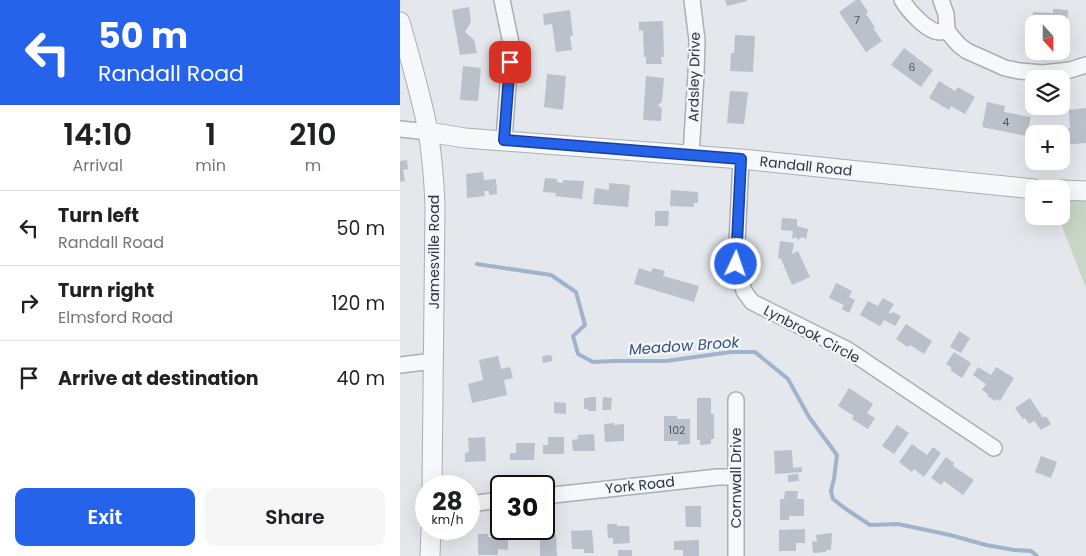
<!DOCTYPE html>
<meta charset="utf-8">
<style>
body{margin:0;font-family:Poppins,sans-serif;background:#f6f6f6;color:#202124;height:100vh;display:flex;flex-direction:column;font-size:19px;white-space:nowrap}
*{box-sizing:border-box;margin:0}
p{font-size:16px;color:#757577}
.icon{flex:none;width:28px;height:28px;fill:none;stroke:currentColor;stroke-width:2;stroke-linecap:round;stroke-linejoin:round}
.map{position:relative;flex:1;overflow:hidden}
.panel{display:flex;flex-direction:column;background:#fff;width:400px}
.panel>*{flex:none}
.hud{background:#2563eb;color:#fff;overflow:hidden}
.needle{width:32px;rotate:159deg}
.buttons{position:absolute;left:625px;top:15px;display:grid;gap:10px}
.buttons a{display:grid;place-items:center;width:45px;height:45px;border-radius:10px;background:#fff;box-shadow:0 5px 20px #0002;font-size:25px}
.speed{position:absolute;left:15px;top:475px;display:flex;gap:10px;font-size:25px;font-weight:700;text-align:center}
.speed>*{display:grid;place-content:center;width:65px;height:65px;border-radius:50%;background:#fff;box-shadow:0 5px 20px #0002;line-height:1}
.speed small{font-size:12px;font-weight:400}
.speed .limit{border:2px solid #111;border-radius:8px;background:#fff;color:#111}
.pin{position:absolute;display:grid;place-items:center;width:42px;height:42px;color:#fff;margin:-21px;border-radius:10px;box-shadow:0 2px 8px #0006}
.me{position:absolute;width:55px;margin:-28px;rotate:3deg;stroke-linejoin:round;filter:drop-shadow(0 0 4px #0008)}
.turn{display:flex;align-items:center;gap:18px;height:105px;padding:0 15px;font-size:22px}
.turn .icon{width:65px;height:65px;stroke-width:2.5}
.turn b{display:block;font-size:35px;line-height:42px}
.eta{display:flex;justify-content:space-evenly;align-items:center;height:85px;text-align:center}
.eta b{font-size:30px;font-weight:600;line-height:35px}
.primary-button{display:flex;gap:10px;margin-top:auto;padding:10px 15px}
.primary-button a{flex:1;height:58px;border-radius:10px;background:#2563eb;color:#fff;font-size:20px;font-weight:600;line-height:58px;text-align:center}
.primary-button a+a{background:#f6f6f6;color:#202124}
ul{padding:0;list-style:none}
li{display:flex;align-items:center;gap:15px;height:75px;padding:0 15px;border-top:1px solid #e0e0e0}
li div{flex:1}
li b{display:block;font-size:19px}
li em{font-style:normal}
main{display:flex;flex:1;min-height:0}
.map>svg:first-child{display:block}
</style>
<main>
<section class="panel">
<div class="hud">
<div class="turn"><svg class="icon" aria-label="left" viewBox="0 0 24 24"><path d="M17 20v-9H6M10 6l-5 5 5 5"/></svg><div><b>50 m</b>Randall Road</div></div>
</div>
<div class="eta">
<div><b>14:10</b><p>Arrival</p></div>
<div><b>1</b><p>min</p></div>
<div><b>210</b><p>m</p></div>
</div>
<ul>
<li><svg class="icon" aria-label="left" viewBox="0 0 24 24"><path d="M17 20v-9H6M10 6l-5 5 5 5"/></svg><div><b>Turn left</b><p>Randall Road</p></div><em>50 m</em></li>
<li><svg class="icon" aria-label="right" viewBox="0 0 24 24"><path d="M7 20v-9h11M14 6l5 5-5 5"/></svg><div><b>Turn right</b><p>Elmsford Road</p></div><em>120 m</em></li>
<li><svg class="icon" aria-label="arrive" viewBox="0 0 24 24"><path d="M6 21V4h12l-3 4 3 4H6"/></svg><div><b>Arrive at destination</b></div><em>40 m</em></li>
</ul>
<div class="primary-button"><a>Exit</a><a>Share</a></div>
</section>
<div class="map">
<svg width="686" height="556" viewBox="0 0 686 556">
<rect width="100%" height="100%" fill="#e4e7ec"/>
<!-- green -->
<polygon fill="#c9d6c5" points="661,190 686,191 686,288 658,216 661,216"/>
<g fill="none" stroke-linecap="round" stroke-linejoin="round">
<!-- stream -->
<polyline stroke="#9fb4cc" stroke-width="4" points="77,264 151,275 176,292 185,325 173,336 178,354 193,362 214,361 266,361 331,352 355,352 388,379 409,417 437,455 434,479 431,491 433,499 446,509 470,525 498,524 550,535 586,545 614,550 631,551 637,556"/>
</g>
<!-- building -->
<g fill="#bbc0ca">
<polygon points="325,0 347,0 347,1 327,6"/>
<polygon points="456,0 460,0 468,12 466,14 475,27 473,28 482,41 466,52 439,12"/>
<polygon points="69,7 71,22 65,32 74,40 77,53 60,55 52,10"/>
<polygon points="653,9 668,10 667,35 661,34 661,24 632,24 633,12 653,13"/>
<polygon points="170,10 173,36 170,36 172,50 156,52 152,24 144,25 143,14"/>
<polygon points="263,21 264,57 261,57 262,64 246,64 246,57 244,57 243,30 239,31 239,22"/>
<polygon points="335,35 355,36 353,72 330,71 331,53 334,53"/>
<polygon points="504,48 533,70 521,87 491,65"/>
<polygon points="63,66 81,68 78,101 60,100"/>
<polygon points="147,74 166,76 163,110 144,107"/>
<polygon points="246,76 264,78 262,102 258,105 262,109 261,121 243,120"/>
<polygon points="539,81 555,91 558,87 575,97 565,114 551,106 549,110 529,98"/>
<polygon points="330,91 348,92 344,124 327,123"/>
<polygon points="587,102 605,106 604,112 631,117 626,136 582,127"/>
<polygon points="686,108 686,143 661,145 661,134 650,134 649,130 670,128 669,110"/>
<polygon points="7,160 8,169 3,170 5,181 0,182 0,161"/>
<polygon points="83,172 84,180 96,179 97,194 89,195 89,191 84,191 85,196 67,198 66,174"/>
<polygon points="145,178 157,179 157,182 163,183 163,180 184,181 182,199 155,196 156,193 143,192"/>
<polygon points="209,183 230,185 228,207 193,204 195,188 209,190"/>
<polygon points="271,190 298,192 298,203 294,203 294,207 270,206"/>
<polygon points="255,211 269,211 268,226 255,226"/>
<polygon points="382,218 397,219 397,226 408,229 406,239 402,237 398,240 395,236 394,239 392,238 393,231 381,230"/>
<polygon points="380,241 394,243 392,254 398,251 410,277 392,285 381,259 378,258"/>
<polygon points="239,268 251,272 253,268 265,271 263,276 299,286 294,302 234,284"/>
<polygon points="436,283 452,291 449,297 455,300 449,313 442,309 444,305 429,298"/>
<polygon points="483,298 494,304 489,312 491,314 493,312 501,316 495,326 484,320 480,326 460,315 468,301 478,306"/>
<polygon points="506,324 532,341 524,354 510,345 508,347 496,339"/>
<polygon points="559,331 570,338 561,353 550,347"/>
<polygon points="554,352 571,363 562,378 550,370 552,368 546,364"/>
<polygon points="151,355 153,361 143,363 142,356"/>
<polygon points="98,356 101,369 110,367 113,378 104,380 107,395 72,403 68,384 83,380 79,360"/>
<polygon points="578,367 591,375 596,367 614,378 600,401 596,399 595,401 587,396 588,394 582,390 586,384 573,375"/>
<polygon points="449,388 473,404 467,413 475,418 468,429 452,419 454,416 438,406"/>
<polygon points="188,397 196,397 196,411 188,411 188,409 184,409 184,398 188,398"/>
<polygon points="203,397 212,398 211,410 202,410"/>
<polygon points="297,398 311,398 311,414 314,414 314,439 311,439 311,444 300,445 300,440 297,440"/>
<polygon points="630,398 643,418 646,416 651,424 641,430 634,421 629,424 625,418 623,419 615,408"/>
<polygon points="154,402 166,403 166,414 154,413"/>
<polygon points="264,416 277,416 277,419 290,419 290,444 278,445 278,441 264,441"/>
<polygon points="214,423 214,425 224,424 224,441 205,442 204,424"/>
<polygon points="497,425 509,433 494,454 482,446"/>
<polygon points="194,434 195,451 173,451 172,440 178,439 178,435"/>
<polygon points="85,437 86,461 65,462 65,453 69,452 68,438"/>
<polygon points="148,437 164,437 164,454 143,454 143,445 148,445"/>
<polygon points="116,443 135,443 134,460 110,460 110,453 116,453"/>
<polygon points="512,444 527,455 533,447 541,453 524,477 514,469 512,472 499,462"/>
<polygon points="392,450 393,468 402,467 402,472 375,474 374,451"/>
<polygon points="641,456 657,462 651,478 635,472"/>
<polygon points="546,457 554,463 553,466 574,480 563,495 544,481 541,485 531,478"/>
<polygon points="398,474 399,481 388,482 388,475"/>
<polygon points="385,491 398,491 397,499 404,499 404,516 389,516 389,520 380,520 380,499 384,499"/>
<polygon points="285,506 301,506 301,527 286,527"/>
<polygon points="207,524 217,524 217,526 229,526 230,543 213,544 213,538 208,538"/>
<polygon points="405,529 405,543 396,543 396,551 379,551 379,530"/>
<polygon points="192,530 194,553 184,553 184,549 172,549 171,531"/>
<polygon points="432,533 431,550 426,550 426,552 413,553 412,542 417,541 416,535"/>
<polygon points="78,534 88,534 88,537 108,538 108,550 98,549 98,555 78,555"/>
<polygon points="156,535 157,556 140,556 140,536"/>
<polygon points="299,540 299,556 283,556 283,550 274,550 274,541"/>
<rect x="218" y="550" width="14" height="6"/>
</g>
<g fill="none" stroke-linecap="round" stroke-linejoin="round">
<!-- minor casing -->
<g stroke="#a9aeb7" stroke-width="18">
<g id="minor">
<polyline points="102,0 111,43 104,140"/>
<path d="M502 0C508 10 527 32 540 32 543 32 544 30 547 29L546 14 541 0"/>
<polyline points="546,30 559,45 567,51 605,68 619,71 643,73 670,70 686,65"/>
<polyline points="0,129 28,132"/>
<polyline points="291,155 296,74 297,40 292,0"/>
<polyline points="341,159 336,264 344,291 352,302 448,350 594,448"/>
<polyline points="0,365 34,361"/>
<polyline points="144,496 318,477 336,477"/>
<polyline points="69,504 101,500"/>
<polyline points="336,556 336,400"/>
</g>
</g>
<!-- tertiary casing -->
<g stroke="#a9aeb7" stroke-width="21">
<g id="tertiary">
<path d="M0 22C10 58 21 95 28 131 32 156 34 180 35 205L32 486"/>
<polyline points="28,132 65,138 341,159 634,189"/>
<polyline points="661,190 686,191"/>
<polyline points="30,556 31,529"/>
</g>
</g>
<!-- minor -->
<use href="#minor" stroke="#f7f8fa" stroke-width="15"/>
<!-- tertiary -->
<use href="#tertiary" stroke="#f7f8fa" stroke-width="19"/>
</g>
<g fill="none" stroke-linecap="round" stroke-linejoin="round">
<!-- route casing -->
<g stroke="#184099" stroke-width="12">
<polyline id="route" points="110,62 104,140 341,159 336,264"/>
</g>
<!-- route -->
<use href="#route" stroke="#2563eb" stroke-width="9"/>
</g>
<g text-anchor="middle" stroke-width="4.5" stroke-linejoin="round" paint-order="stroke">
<!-- number labels -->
<g font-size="11" fill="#4f5766">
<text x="457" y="24">7</text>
<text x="512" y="71">6</text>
<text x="606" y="126">4</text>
<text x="277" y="434">102</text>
</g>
<!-- street labels -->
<g font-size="14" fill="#2b3445" stroke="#f4f6f9">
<text transform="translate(294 77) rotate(-89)" y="5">Ardsley Drive</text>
<text transform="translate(406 166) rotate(6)" y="5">Randall Road</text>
<text transform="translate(34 252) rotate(-90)" y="5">Jamesville Road</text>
<text transform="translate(412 334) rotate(28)" y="5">Lynbrook Circle</text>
<text transform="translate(336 478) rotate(-90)" y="5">Cornwall Drive</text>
<text transform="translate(240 485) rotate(-6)" y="5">York Road</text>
</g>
<!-- water labels -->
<g font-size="15" font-style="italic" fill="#34527a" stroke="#f4f6f9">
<text transform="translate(284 346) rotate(-4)" y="5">Meadow Brook</text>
</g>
</g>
</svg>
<div class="buttons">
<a><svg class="needle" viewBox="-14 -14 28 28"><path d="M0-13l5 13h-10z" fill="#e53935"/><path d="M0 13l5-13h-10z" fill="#757577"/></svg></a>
<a><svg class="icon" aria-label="layers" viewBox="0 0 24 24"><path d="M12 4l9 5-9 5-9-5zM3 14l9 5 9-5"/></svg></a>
<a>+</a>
<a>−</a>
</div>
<div class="speed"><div>28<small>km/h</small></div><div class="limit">30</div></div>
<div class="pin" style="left:110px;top:62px;background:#d93025"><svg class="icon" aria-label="arrive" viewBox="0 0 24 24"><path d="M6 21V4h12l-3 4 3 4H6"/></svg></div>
<svg class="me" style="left:336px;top:264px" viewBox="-20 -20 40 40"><circle r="17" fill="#2563eb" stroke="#fff" stroke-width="3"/><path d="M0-11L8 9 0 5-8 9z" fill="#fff"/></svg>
</div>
</main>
